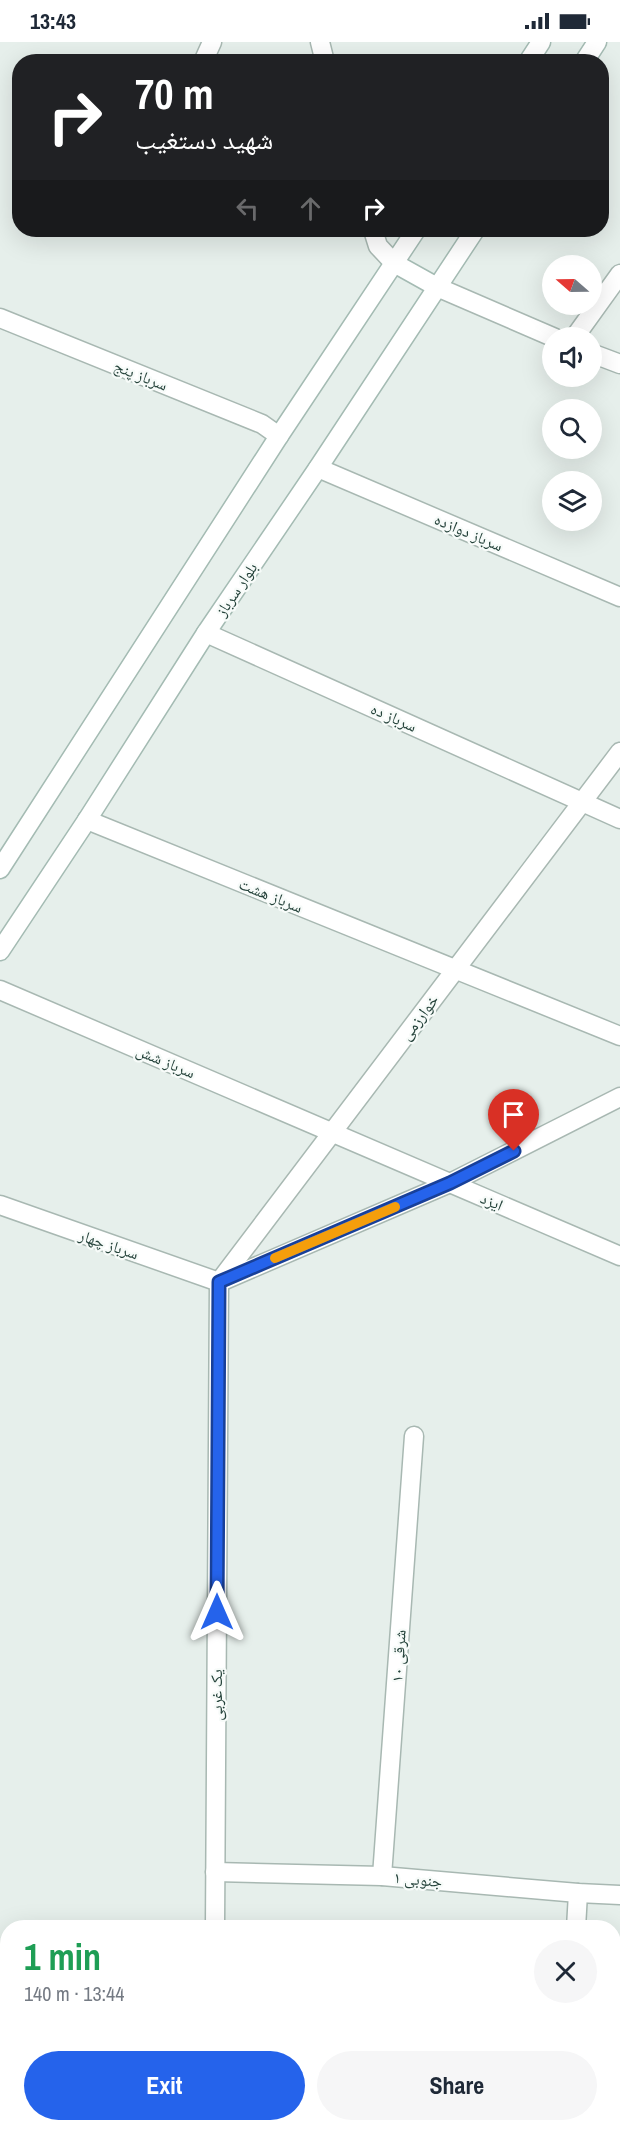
<!DOCTYPE html>
<meta charset="utf-8">
<style>
body{margin:0;font-family:"Archivo Narrow","Noto Naskh Arabic",sans-serif;background:#f6f6f7;color:#1f2937;height:100vh;display:flex;flex-direction:column;font-size:22px;white-space:nowrap}
*{box-sizing:border-box;margin:0}
p{font-size:20px;color:#747a83}
.icon{flex:none;width:33px;height:33px;fill:none;stroke:currentColor;stroke-width:2;stroke-linecap:round;stroke-linejoin:round}
.map{position:relative;flex:1;overflow:hidden}
.details{position:absolute;left:0px;top:1878px;width:621px;height:212px;display:flex;flex-direction:column;background:#fff;border-radius:24px 24px 0 0;box-shadow:0 6px 24px #0002}
.details>*{flex:none}
.guide{position:absolute;left:12px;top:12px;width:597px;height:183px;border-radius:24px;box-shadow:0 6px 24px #0002;background:#202124;color:#fff;overflow:hidden}
.needle{width:39px;rotate:290deg}
.buttons{position:absolute;left:542px;top:213px;display:grid;gap:12px}
.buttons a{display:grid;place-items:center;width:60px;height:60px;border-radius:50%;background:#fff;box-shadow:0 6px 24px #0002;font-size:30px}
.pin{position:absolute;display:grid;place-items:center;width:51px;height:51px;color:#fff;margin:-62px -26px;border-radius:50% 50% 50% 0;rotate:-45deg;box-shadow:0 0 6px #0007}
.pin .icon{rotate:45deg}
.me{position:absolute;width:66px;margin:-33px;rotate:0deg;stroke-linejoin:round;filter:drop-shadow(0 0 4px #0008)}
.turn{display:flex;align-items:center;gap:21px;height:126px;padding:0 24px;font-size:27px}
.turn .icon{width:78px;height:78px;stroke-width:2.5}
.turn b{display:block;font-size:42px;line-height:51px}
.lanes{display:flex;align-items:center;height:57px;padding:0 24px;background:#0003;justify-content:center;gap:30px;direction:ltr}
.lanes .off{opacity:.35}
.round{display:grid;place-items:center;flex:none;width:63px;height:63px;border-radius:32px;background:#f6f6f7}
.head{display:flex;align-items:center;justify-content:space-between;height:102px;padding:0 24px}
h1{font-size:36px;font-weight:700;line-height:45px;color:#1e9e55}
.button{display:flex;gap:12px;margin-top:auto;padding:12px 24px}
.button a{flex:1;height:69px;border-radius:36px;background:#2563eb;color:#fff;font-size:24px;font-weight:700;line-height:69px;text-align:center}
.button a+a{background:#f6f6f7;color:#1f2937}
.status{display:flex;justify-content:space-between;align-items:center;height:42px;padding:0 30px;background:#fff;direction:ltr}
.status svg{height:16px;fill:currentColor}
.map>svg:first-child{display:block}
</style>
<div class="status"><b>13:43</b><svg viewBox="0 0 49 12"><path d="M0 12V9h3v3zM5 12V6h3v6zM10 12V3h3v9zM15 12V0h3v12zM26 1h20v11H26zM47 4h2v5h-2z"/></svg></div>
<div class="map">
<svg width="620" height="2089" viewBox="0 0 620 2089">
<rect width="100%" height="100%" fill="#e6efeb"/>
<g fill="none" stroke-linecap="round" stroke-linejoin="round">
<!-- minor casing -->
<g stroke="#a8b8b2" stroke-width="21">
<g id="minor">
<polyline points="203,20 212,0"/>
<polyline points="0,276 262,382 279,394"/>
<polyline points="574,296 620,232"/>
<polyline points="318,426 620,555"/>
<polyline points="206,591 620,777"/>
<polyline points="87,778 620,994"/>
<polyline points="0,948 620,1214"/>
<polyline points="0,1163 219,1240"/>
<polyline points="219,1240 620,710"/>
<polyline points="220,1240 450,1141 620,1055"/>
<polyline points="215,1830 382,1834 578,1851 620,1853"/>
<polyline points="382,1834 414,1394"/>
<polyline points="215,1886 219,1240"/>
<polyline points="576,1886 578,1851"/>
<polyline points="214,2089 214,2082"/>
<polyline points="564,2089 565,2082"/>
</g>
</g>
<!-- tertiary casing -->
<g stroke="#a8b8b2" stroke-width="21">
<g id="tertiary">
<polyline points="320,0 325,20"/>
<polyline points="373,188 378,204 394,221"/>
<polyline points="437,245 555,296"/>
<polyline points="591,311 620,322"/>
</g>
</g>
<!-- secondary casing -->
<g stroke="#a4bbb3" stroke-width="21">
<g id="secondary">
<polyline points="528,20 541,0"/>
<polyline points="584,20 597,0"/>
<polyline points="394,221 437,245"/>
<polyline points="0,827 279,394 416,188"/>
<polyline points="0,909 87,778 206,591 318,426 475,188"/>
</g>
</g>
<!-- minor -->
<use href="#minor" stroke="#fff" stroke-width="18"/>
<!-- tertiary -->
<use href="#tertiary" stroke="#fff" stroke-width="18"/>
<!-- secondary -->
<use href="#secondary" stroke="#fff" stroke-width="18"/>
</g>
<g fill="none" stroke-linecap="round" stroke-linejoin="round">
<!-- route casing -->
<g stroke="#184099" stroke-width="15">
<polyline id="route" points="217,1570 219,1240 450,1141 514,1109"/>
</g>
<!-- route -->
<use href="#route" stroke="#2563eb" stroke-width="10"/>
<!-- slow -->
<polyline stroke="#f59e0b" stroke-width="10" points="275,1216 395,1165"/>
</g>
<g text-anchor="middle" stroke-width="4.5" stroke-linejoin="round" paint-order="stroke">
<!-- street labels -->
<g font-size="16" fill="#24423a" stroke="#f7fbf9">
<text transform="translate(141 333) rotate(22)" y="6">سرباز پنج</text>
<text transform="translate(469 490) rotate(23)" y="6">سرباز دوازده</text>
<text transform="translate(236 547) rotate(-56)" y="6">بلوار سرباز</text>
<text transform="translate(394 675) rotate(24)" y="6">سرباز ده</text>
<text transform="translate(271 853) rotate(22)" y="6">سرباز هشت</text>
<text transform="translate(419 975) rotate(-53)" y="6">خوارزمی</text>
<text transform="translate(166 1019) rotate(23)" y="6">سرباز شش</text>
<text transform="translate(492 1159) rotate(23)" y="6">ایزد</text>
<text transform="translate(109 1202) rotate(19)" y="6">سرباز چهار</text>
<text transform="translate(398 1614) rotate(-86)" y="6">شرقی ۱۰</text>
<text transform="translate(216 1653) rotate(-90)" y="6">یک غربی</text>
<text transform="translate(418 1837) rotate(5)" y="6">جنوبی ۱</text>
</g>
</g>
</svg>
<div class="buttons">
<a><svg class="needle" viewBox="-14 -14 28 28"><path d="M0-13l5 13h-10z" fill="#e53935"/><path d="M0 13l5-13h-10z" fill="#747a83"/></svg></a>
<a><svg class="icon" aria-label="sound" viewBox="0 0 24 24"><path d="M4 9h4l5-4v14l-5-4H4zM17 9q2 3 0 6"/></svg></a>
<a><svg class="icon" aria-label="search" viewBox="0 0 24 24"><circle cx="10" cy="10" r="6"/><path d="M15 15l6 6"/></svg></a>
<a><svg class="icon" aria-label="layers" viewBox="0 0 24 24"><path d="M12 4l9 5-9 5-9-5zM3 14l9 5 9-5"/></svg></a>
</div>
<div class="pin" style="left:514px;top:1109px;background:#d93025"><svg class="icon" aria-label="arrive" viewBox="0 0 24 24"><path d="M6 21V4h12l-3 4 3 4H6"/></svg></div>
<svg class="me" style="left:217px;top:1570px" viewBox="-20 -20 40 40"><path d="M0-17L14 15 0 8-14 15z" fill="#2563eb" stroke="#fff" stroke-width="4"/></svg>
<div class="guide">
<div class="turn"><svg class="icon" aria-label="right" viewBox="0 0 24 24"><path d="M7 20v-9h11M14 6l5 5-5 5"/></svg><div><b>70 m</b>شهید دستغیب</div></div>
<div class="lanes"><svg class="icon off" aria-label="left" viewBox="0 0 24 24"><path d="M17 20v-9H6M10 6l-5 5 5 5"/></svg><svg class="icon off" aria-label="ahead" viewBox="0 0 24 24"><path d="M12 20V5M6 11l6-6 6 6"/></svg><svg class="icon" aria-label="right" viewBox="0 0 24 24"><path d="M7 20v-9h11M14 6l5 5-5 5"/></svg></div>
</div>
<section class="details">
<div class="head"><div><h1>1 min</h1><p>140 m · 13:44</p></div><a class="round"><svg class="icon" aria-label="close" viewBox="0 0 24 24"><path d="M6 6l12 12M18 6L6 18"/></svg></a></div>
<div class="button"><a>Exit</a><a>Share</a></div>
</section>
</div>
